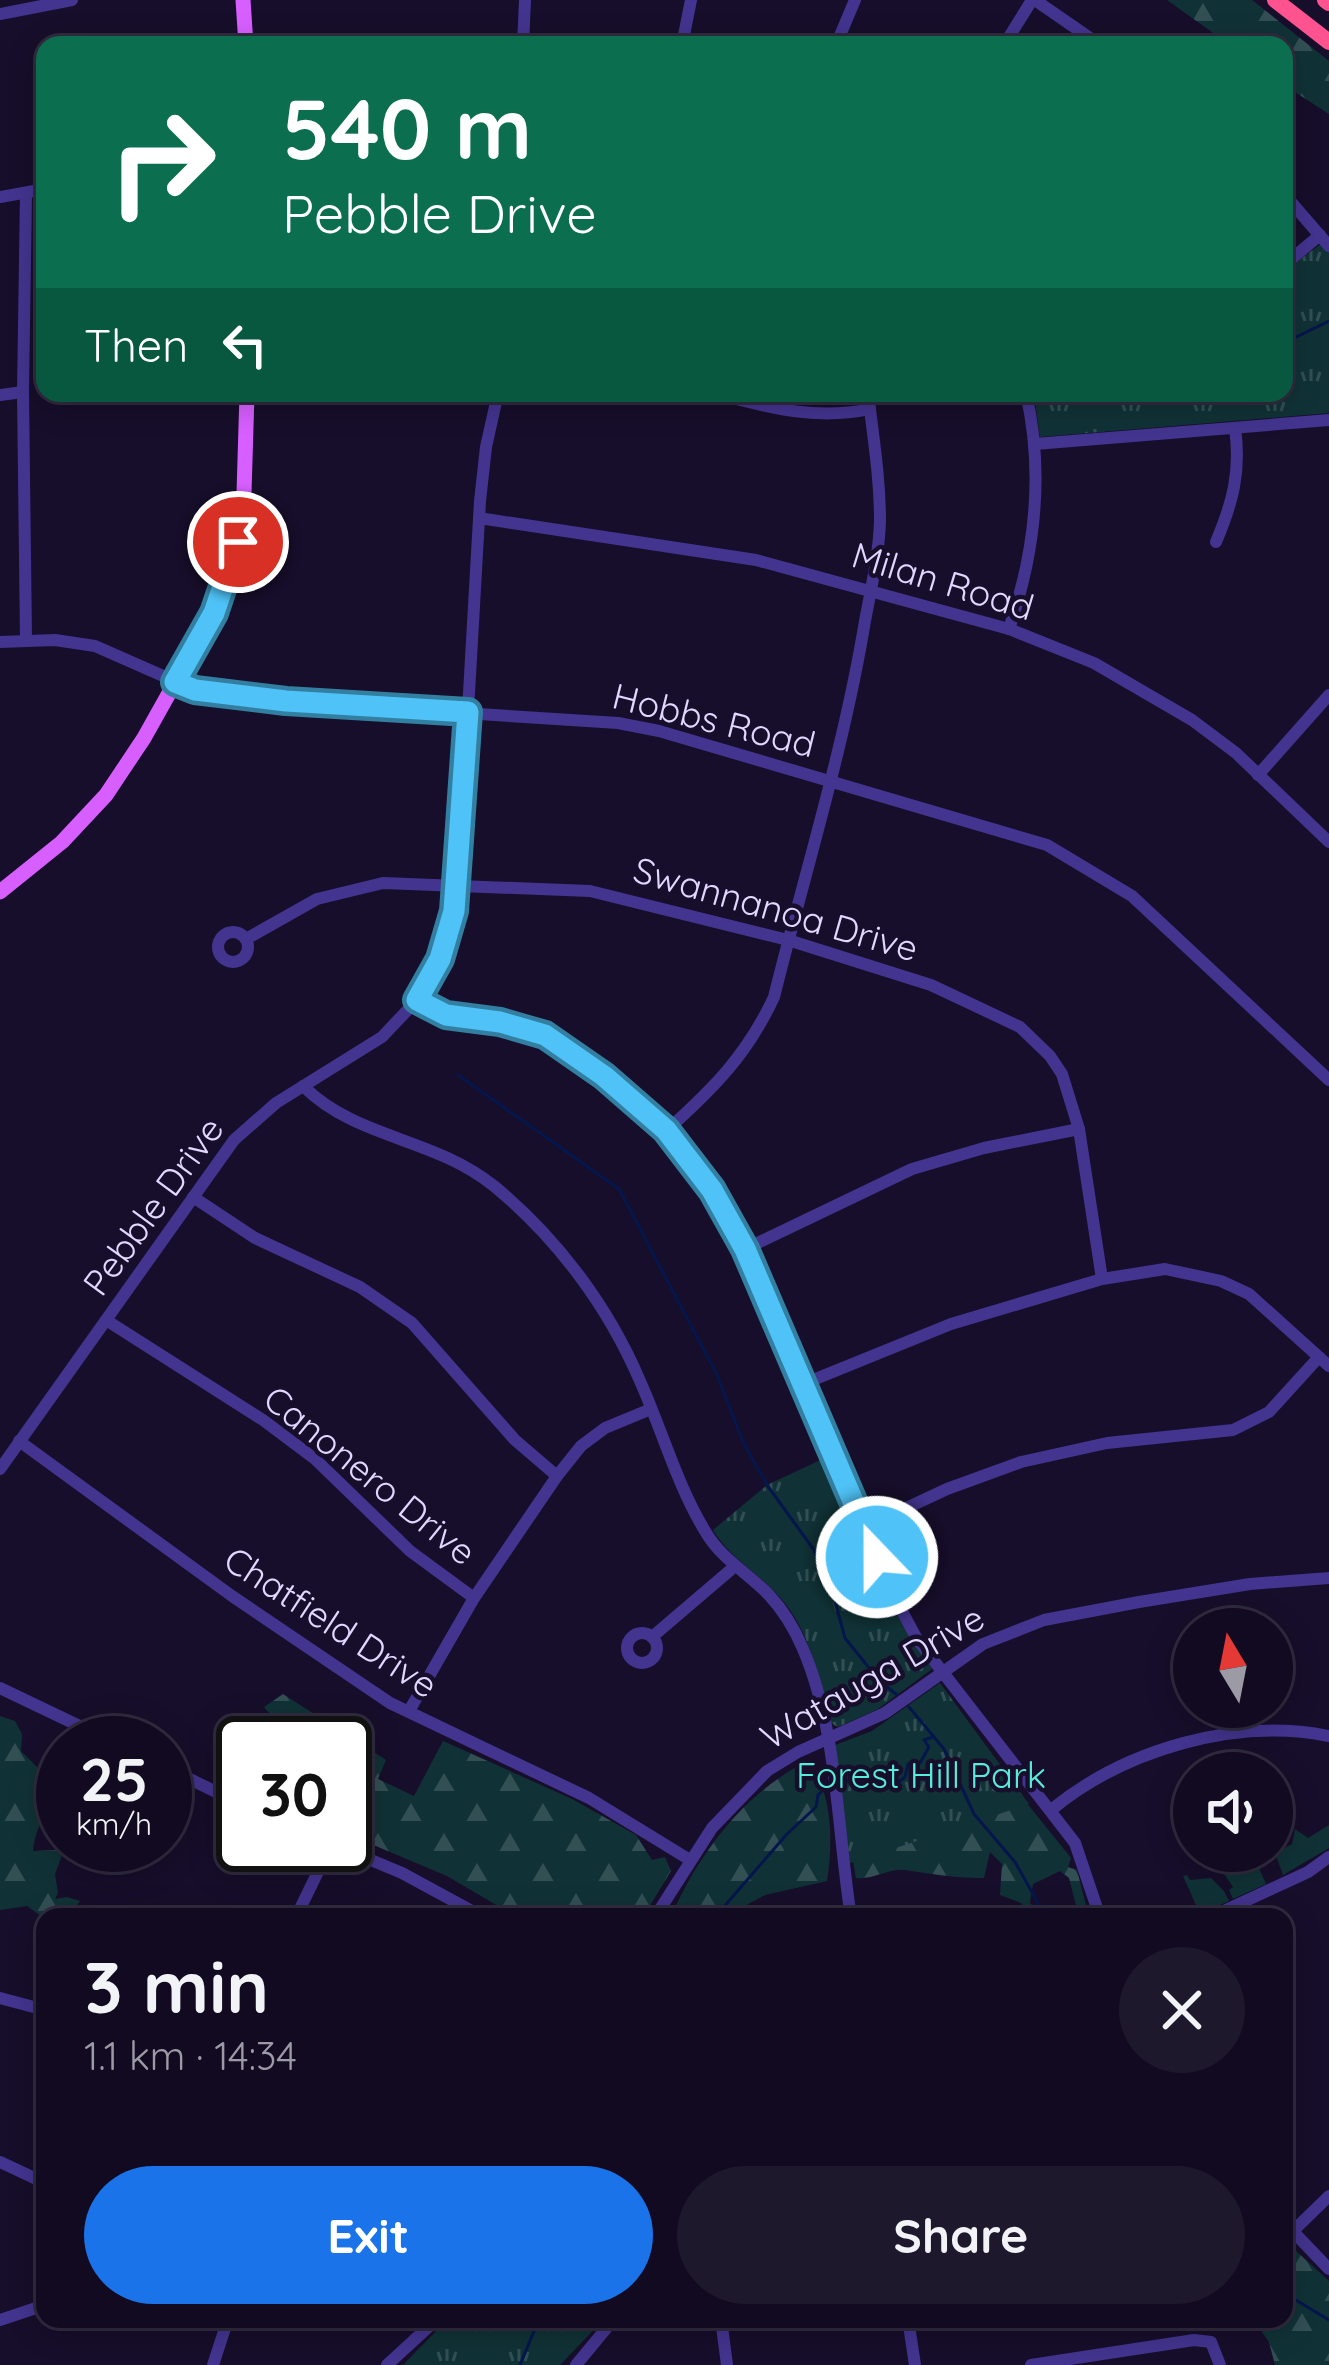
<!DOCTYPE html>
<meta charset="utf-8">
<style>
body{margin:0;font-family:Quicksand,sans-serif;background:#1e182d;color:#f1f3f6;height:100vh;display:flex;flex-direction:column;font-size:45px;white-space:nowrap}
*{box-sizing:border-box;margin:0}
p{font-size:39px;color:#9c9aa5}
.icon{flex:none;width:66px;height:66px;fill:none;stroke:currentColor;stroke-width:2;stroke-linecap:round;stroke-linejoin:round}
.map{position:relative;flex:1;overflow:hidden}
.side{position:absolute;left:36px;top:1908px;width:1257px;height:420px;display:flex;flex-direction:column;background:#110a20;border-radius:24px;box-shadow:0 6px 30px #0003,0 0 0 3px #302b3e}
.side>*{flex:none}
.banner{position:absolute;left:36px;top:36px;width:1257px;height:366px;border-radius:24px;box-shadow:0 6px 30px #0003,0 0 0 3px #302b3e;background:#0b6e4f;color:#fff;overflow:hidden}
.needle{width:78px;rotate:350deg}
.buttons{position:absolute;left:1173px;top:1608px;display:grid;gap:24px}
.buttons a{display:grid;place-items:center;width:120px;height:120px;border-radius:50%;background:#110a20;box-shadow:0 6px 30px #0003,0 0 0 3px #302b3e;font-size:60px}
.speed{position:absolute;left:36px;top:1716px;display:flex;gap:24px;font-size:60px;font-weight:700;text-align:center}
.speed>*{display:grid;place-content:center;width:156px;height:156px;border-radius:50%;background:#110a20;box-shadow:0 6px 30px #0003,0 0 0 3px #302b3e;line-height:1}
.speed small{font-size:30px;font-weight:400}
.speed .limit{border:6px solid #111;border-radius:18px;background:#fff;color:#111}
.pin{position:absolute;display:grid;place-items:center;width:102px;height:102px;color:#fff;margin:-51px;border:6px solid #fff;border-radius:50%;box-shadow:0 3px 12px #0007}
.me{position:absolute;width:132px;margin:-66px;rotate:338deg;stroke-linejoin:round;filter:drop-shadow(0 0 9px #0008)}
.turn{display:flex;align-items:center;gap:42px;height:252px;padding:0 48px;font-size:54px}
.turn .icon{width:156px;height:156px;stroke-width:2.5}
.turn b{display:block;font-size:84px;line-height:102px}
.then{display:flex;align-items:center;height:114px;padding:0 48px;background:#0003;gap:24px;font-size:45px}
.round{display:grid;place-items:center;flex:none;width:126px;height:126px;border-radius:63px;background:#1e182d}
.head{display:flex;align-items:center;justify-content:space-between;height:204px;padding:0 48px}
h1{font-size:72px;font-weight:800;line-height:90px}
.button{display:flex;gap:24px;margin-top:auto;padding:24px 48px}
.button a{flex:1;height:138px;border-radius:72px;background:#1a73e8;color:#fff;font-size:48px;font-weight:800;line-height:138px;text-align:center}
.button a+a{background:#1e182d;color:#f1f3f6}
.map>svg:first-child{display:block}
</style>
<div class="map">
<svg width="1329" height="2365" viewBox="0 0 1329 2365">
<defs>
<pattern id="forest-firs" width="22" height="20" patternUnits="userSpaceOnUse" patternTransform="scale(3)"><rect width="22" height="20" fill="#103236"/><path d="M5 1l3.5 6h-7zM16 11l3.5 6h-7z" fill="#324f54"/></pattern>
<pattern id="park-tufts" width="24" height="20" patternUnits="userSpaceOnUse" patternTransform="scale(3)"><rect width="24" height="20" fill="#103236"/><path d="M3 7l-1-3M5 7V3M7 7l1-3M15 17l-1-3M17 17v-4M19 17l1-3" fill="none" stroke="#324f54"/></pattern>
</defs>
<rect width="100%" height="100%" fill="#170e2b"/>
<!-- grass -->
<g fill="#103236">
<polygon points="1329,1825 1329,1848 1283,1875 1275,1853 1292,1844 1295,1829 1308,1838"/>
<polygon points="1256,1861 1266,1884 1233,1899 1229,1890 1233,1887 1223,1872"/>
<polygon points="1187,1875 1190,1880 1211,1878 1224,1891 1229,1901 1200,1914 1183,1876"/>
</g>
<!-- forest -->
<g fill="url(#forest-firs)">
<polygon points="1167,0 1252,0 1329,61 1329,114 1284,85 1284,45 1230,45"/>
<polygon points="283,1694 386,1760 378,1779 414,1796 443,1741 572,1799 636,1835 652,1860 665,1857 671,1871 643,1917 517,1917 447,1876 345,1833 345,1743 294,1743 264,1707"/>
<path d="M0 1716 15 1721 22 1734 21 1751 42 1772 53 1762 48 1755 50 1747 61 1763 50 1773C57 1805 35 1822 33 1851L64 1850 55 1874 58 1893 55 1899 67 1897 80 1901 69 1917 45 1919 27 1906 0 1910Z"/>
<path d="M808 1761C833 1792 833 1843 827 1881L765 1895 741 1908V1917H671C698 1854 746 1791 808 1761Z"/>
<path d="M1000 1770 1071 1858 1068 1867 1077 1870 1089 1917H1079L1069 1878 1060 1871 1033 1884 1030 1902 1037 1917H1028L1021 1903 1000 1895 1002 1864 990 1852 984 1878C952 1878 934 1874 905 1870 889 1868 873 1880 856 1878L841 1792Z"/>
<polygon points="1284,2240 1329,2281 1329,2365 1275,2365 1269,2342 1253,2319 1284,2319"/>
</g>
<!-- park -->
<g fill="url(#park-tufts)">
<polygon points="1325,241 1329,249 1329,413 1040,437 1034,393 1284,393 1284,271"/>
<path d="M827 1457C857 1531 884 1605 932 1669L878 1709 838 1727 830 1723C818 1676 810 1626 774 1591 753 1570 728 1555 713 1530L767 1485Z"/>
<polygon points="940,1683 1029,1804 850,1863 830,1747 872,1731"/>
<polygon points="448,2319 604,2319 560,2365 403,2365"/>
</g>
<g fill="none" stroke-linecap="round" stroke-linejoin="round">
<!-- stream -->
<g stroke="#05164d" stroke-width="3">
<polyline points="1284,343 1329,321"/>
<polyline points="458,1075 619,1189 717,1375 743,1442 767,1485 814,1550 831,1587 845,1638 878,1679 897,1695"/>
<polyline points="909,1707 944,1749 974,1814 1015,1862 1046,1917"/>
<path d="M845 1784C859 1763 877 1776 896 1784L905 1777 908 1764 920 1763 929 1747 924 1740 933 1737"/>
<polyline points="715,1917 787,1834 816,1807 818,1795 825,1788"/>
<polyline points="1284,2293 1329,2320"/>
<polyline points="520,2365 539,2319"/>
</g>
<!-- minor -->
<g stroke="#43348f" stroke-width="12">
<polyline points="1035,0 1100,45"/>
<polyline points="0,14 72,0"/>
<polyline points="523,45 525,0"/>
<polyline points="682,45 691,0"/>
<polyline points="836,45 855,0"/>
<polyline points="1004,45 1032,0"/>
<polyline points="26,194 23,392 26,640"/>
<polyline points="1284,194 1329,246"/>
<polyline points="0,197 45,189"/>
<polyline points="1284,265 1320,235"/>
<path d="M713 393C767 407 814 421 870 409"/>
<polyline points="0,395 23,392"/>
<polyline points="1035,444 1329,420"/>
<polyline points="479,518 756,560 1009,629 1094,663 1192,720 1236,753 1329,842"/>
<path d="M1216 542C1233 502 1241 471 1235 428"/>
<path d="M1009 629C1035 553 1044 472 1026 393"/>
<polyline points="0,642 55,640 95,646 195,690 308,703 618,723 659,731 1047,845 1132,896 1329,1080"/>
<polyline points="1258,775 1329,695"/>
<circle cx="233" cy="947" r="15"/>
<polyline points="246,939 317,899 383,883 590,891 788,940 931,985 1020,1027 1050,1056 1062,1074 1079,1129 1102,1279"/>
<path d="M417 1000C472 1028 516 1015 572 1051 701 1133 745 1251 803 1384 832 1452 862 1518 889 1587L917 1639 1075 1843 1100 1917"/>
<path d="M303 1086C358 1140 431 1136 494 1186 557 1238 608 1306 640 1381 662 1430 677 1485 705 1531 721 1559 748 1573 769 1595 783 1610 795 1630 803 1649 838 1731 837 1830 851 1917"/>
<path d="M666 1131C713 1089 747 1055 774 997 805 872 844 748 865 621 871 589 879 554 880 521 880 477 873 436 868 393"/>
<polyline points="193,1197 255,1238 360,1287 412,1323 515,1440 557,1476"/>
<polyline points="745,1249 912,1169 984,1148 1079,1129"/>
<polyline points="106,1320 263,1420 315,1459 410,1551 474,1598"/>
<polyline points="803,1384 951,1324 1102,1279 1165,1269 1221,1281 1249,1294 1329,1366"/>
<polyline points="19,1441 232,1596 390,1703 589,1798 690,1860"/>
<polyline points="0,1469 234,1140 276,1103 382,1037 417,1000 440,959 458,885 480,501 486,447 498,393"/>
<polyline points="866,1527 947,1489 1021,1462 1107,1443 1233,1430 1269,1412 1319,1357"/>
<circle cx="642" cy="1648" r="15"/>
<polyline points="652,1637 734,1567"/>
<polyline points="0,1688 115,1743"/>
<polyline points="409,1711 474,1598 557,1476 581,1446 605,1428 651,1409"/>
<polyline points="165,1767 243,1805"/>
<path d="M1051 1810C1124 1750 1235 1717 1329 1736"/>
<polyline points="335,1845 402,1873 483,1917"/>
<polyline points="126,1865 136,1845"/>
<polyline points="296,1917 331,1845"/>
<polyline points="655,1917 712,1828 767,1771 798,1752 885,1713 983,1644 1044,1620 1139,1602 1250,1584 1329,1578"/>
<polyline points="1211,1917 1308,1872 1329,1857"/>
<polyline points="0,1998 45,2010"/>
<polyline points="0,2162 45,2183"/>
<polyline points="1284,2222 1329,2269"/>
<polyline points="1293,2231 1329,2196"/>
<polyline points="721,2319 727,2365"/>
<polyline points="908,2319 915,2365"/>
<polyline points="0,2320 45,2305"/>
<polyline points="213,2365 228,2319"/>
<polyline points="387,2365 437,2319"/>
<polyline points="576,2365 614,2319"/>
<polyline points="1031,2365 1194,2340 1211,2342 1220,2365"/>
</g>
<!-- major -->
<g stroke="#d85fff" stroke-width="15">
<polyline points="243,0 246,45"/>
<polyline points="0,892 62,842 106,795 144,738 214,613 238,542 244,493 247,393"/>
</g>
<!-- highway -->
<g stroke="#ff538f" stroke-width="16">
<polyline points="1275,0 1329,42"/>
<polyline points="1325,0 1329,3"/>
</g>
</g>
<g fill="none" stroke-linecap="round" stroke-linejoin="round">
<!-- route casing -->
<g stroke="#337fa1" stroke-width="30">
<polyline id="route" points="238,542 214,613 175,682 195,690 286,701 468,712 454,911 440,959 417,1000 446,1015 500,1022 545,1035 604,1076 666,1130 712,1190 745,1249 877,1557"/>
</g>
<!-- route -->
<use href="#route" stroke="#4fc3f7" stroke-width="21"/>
</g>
<g text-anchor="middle" stroke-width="9" stroke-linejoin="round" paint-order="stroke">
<!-- street labels -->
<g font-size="36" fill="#e1d8ff" stroke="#170e2b">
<text transform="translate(943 581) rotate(17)" y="13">Milan Road</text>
<text transform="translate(714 720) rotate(14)" y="13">Hobbs Road</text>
<text transform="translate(776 909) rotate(16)" y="13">Swannanoa Drive</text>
<text transform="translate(153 1206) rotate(-54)" y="13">Pebble Drive</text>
<text transform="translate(370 1475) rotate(39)" y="13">Canonero Drive</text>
<text transform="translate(331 1622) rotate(33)" y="13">Chatfield Drive</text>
<text transform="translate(872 1677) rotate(-30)" y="13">Watauga Drive</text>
</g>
<!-- park labels -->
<g font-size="36" fill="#56ecda" stroke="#170e2b">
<text x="921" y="1788">Forest Hill Park</text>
</g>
</g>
</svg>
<div class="buttons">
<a><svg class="needle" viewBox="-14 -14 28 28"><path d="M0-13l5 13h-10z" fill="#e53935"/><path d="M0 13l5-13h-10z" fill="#9c9aa5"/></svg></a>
<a><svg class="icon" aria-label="sound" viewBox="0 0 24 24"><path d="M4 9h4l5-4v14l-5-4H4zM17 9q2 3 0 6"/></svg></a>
</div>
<div class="speed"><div>25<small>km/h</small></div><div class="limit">30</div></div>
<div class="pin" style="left:238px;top:542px;background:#d93025"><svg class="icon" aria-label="arrive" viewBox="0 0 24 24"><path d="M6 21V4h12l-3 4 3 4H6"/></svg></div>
<svg class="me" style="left:877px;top:1557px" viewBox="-20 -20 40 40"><circle r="17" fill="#4fc3f7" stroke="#fff" stroke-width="3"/><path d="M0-11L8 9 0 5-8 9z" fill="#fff"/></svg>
<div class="banner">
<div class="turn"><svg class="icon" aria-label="right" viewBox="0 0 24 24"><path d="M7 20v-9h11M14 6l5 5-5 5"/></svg><div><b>540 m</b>Pebble Drive</div></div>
<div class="then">Then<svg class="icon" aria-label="left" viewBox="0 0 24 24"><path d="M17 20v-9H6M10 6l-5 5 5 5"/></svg></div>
</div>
<section class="side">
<div class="head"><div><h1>3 min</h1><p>1.1 km · 14:34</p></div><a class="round"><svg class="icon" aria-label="close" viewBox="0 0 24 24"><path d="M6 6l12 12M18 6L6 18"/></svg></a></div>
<div class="button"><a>Exit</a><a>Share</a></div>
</section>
</div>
